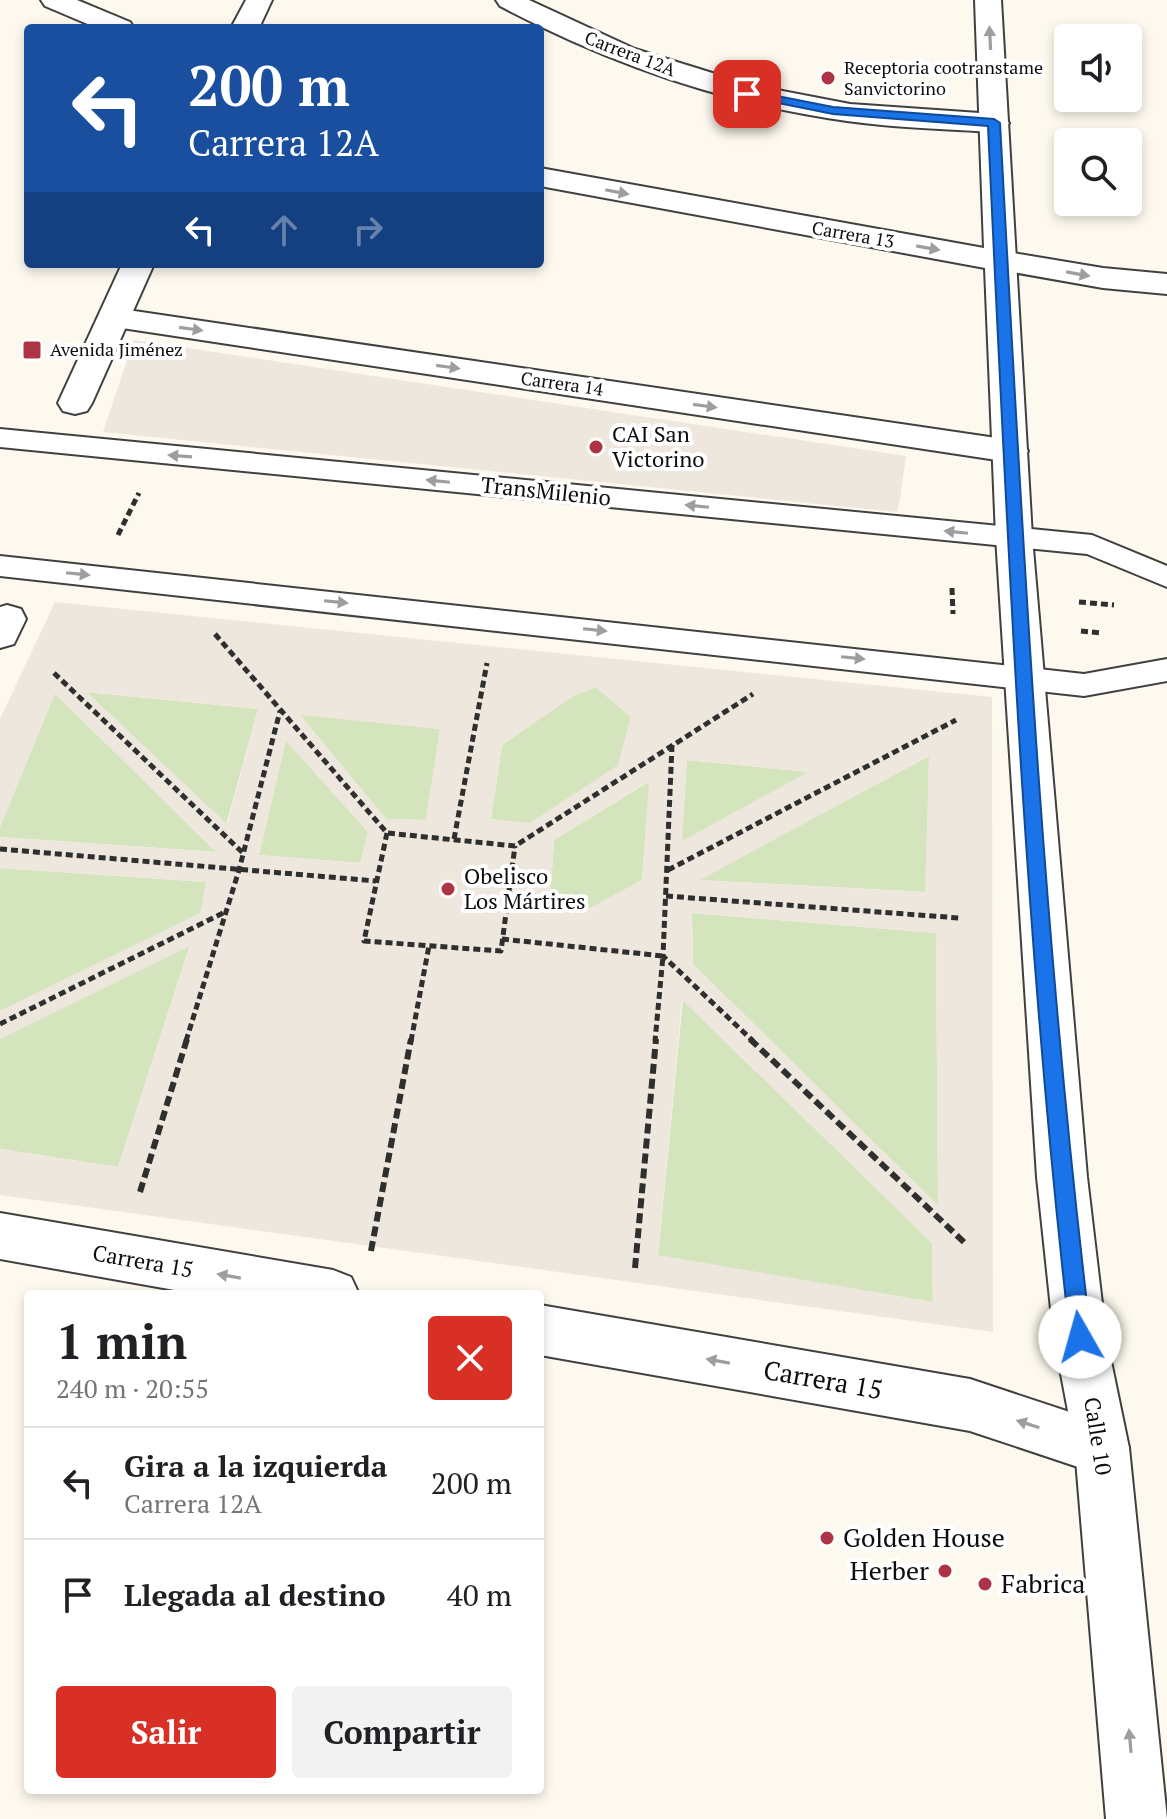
<!DOCTYPE html>
<html lang="es">
<meta charset="utf-8">
<style>
body{margin:0;font-family:"PT Serif",serif;background:#f2f2f2;color:#202124;height:100vh;display:flex;flex-direction:column;font-size:30px;white-space:nowrap}
*{box-sizing:border-box;margin:0}
p{font-size:26px;color:#757577}
.icon{flex:none;width:44px;height:44px;fill:none;stroke:currentColor;stroke-width:2;stroke-linecap:round;stroke-linejoin:round}
.map{position:relative;flex:1;overflow:hidden}
.panel{position:absolute;left:24px;top:1290px;width:520px;height:504px;display:flex;flex-direction:column;background:#fff;border-radius:8px;box-shadow:0 4px 12px #0003}
.panel>*{flex:none}
.banner{position:absolute;left:24px;top:24px;width:520px;height:244px;border-radius:8px;box-shadow:0 4px 12px #0003;background:#1a4fa0;color:#fff;overflow:hidden}
.buttons{position:absolute;left:1054px;top:24px;display:grid;gap:16px}
.buttons a{display:grid;place-items:center;width:88px;height:88px;border-radius:8px;background:#fff;box-shadow:0 4px 12px #0003;font-size:40px}
.pin{position:absolute;display:grid;place-items:center;width:68px;height:68px;color:#fff;margin:-34px;border-radius:16px;box-shadow:0 4px 12px #0006}
.me{position:absolute;width:88px;margin:-44px;rotate:353deg;stroke-linejoin:round;filter:drop-shadow(0 0 6px #0008)}
.turn{display:flex;align-items:center;gap:28px;height:168px;padding:0 32px;font-size:36px}
.turn .icon{width:104px;height:104px;stroke-width:2.5}
.turn b{display:block;font-size:56px;line-height:68px}
.lanes{display:flex;align-items:center;height:76px;padding:0 32px;background:#0003;justify-content:center;gap:40px;direction:ltr}
.lanes .off{opacity:.35}
.round{display:grid;place-items:center;flex:none;width:84px;height:84px;border-radius:8px;background:#f2f2f2}
.headline{display:flex;align-items:center;justify-content:space-between;height:136px;padding:0 32px}
h1{font-size:48px;font-weight:600;line-height:60px}
.action{display:flex;gap:16px;margin-top:auto;padding:16px 32px}
.action a{flex:1;height:92px;border-radius:8px;background:#d93025;color:#fff;font-size:32px;font-weight:600;line-height:92px;text-align:center}
.action a+a{background:#f2f2f2;color:#202124}
ul{padding:0;list-style:none}
li{display:flex;align-items:center;gap:24px;height:112px;padding:0 32px;border-top:2px solid #e0e0e0}
li div{flex:1}
li b{display:block;font-size:30px}
li em{font-style:normal}
.map>svg:first-child{display:block}
</style>
<div class="map">
<svg width="1167" height="1819" viewBox="0 0 1167 1819">
<rect width="100%" height="100%" fill="#fdf9ee"/>
<!-- green -->
<g fill="#d4e4bc">
<polygon points="596,687 631,717 618,766 530,824 491,819 502,745 573,696"/>
<polygon points="86,692 258,709 226,825"/>
<polygon points="55,693 217,852 0,837 0,827"/>
<polygon points="299,714 440,729 426,820 386,819"/>
<polygon points="286,740 368,832 361,863 259,855"/>
<polygon points="929,756 926,892 698,880"/>
<polygon points="687,760 809,772 681,842"/>
<polygon points="650,781 642,880 591,908 550,901 554,840"/>
<polygon points="0,868 206,882 201,913 0,1011"/>
<polygon points="692,913 936,933 938,1206 693,964"/>
<polygon points="190,945 118,1167 0,1149 0,1039"/>
<polygon points="683,999 932,1243 933,1302 658,1256"/>
</g>
<!-- plaza -->
<g fill="#ede7de" fill-rule="evenodd">
<polygon points="134,340 906,456 900,499 897,512 103,432"/>
<path d="M55 602 992 697 993 1332 0 1195V1149L118 1167 190 946 0 1039V1011L200 913 206 882 0 868V837L216 852 55 694 0 827V719ZM595 687 631 717 618 765 530 823 491 819 502 745 573 696ZM88 692 258 709 227 824 88 693ZM300 715 440 729 426 820 386 819ZM286 741 368 832 360 863 259 855ZM929 757 925 892 700 880 928 756ZM687 761 688 760 808 772 682 841ZM649 781 642 880 591 908 550 901 554 840ZM692 913 936 933 938 1205 693 964ZM682 1000 932 1243 933 1302 658 1255Z"/>
</g>
<g fill="none" stroke-linecap="round" stroke-linejoin="round">
<!-- service casing -->
<g stroke="#404040" stroke-width="4">
<g id="service">
<polygon points="0,429 1092,535 1167,566 1167,587 1087,554 0,447"/>
<polygon points="0,556 1084,674 1167,659 1167,681 1084,696 0,576"/>
</g>
</g>
<!-- minor casing -->
<g stroke="#404040" stroke-width="4">
<g id="minor">
<path d="M496 0H529L635 49 751 85 850 104 994 114 1004 117 1009 123 1004 129 994 132C945 129 896 128 847 121 725 104 608 63 500 6Z"/>
<polygon points="1001,251 1103,268 1167,274 1167,294 1103,288 990,268 985,261 990,254"/>
<polygon points="114,308 1010,440 1022,443 1028,451 1022,459 1010,462 102,325 98,318 102,311"/>
<polygon points="0,1213 333,1270 351,1277 359,1294 197,1294 0,1259"/>
<polygon points="540,1305 970,1379 1121,1429 1129,1448 1121,1467 1102,1475 970,1431 540,1355"/>
</g>
</g>
<!-- tertiary casing -->
<g stroke="#404040" stroke-width="4">
<g id="tertiary">
<polygon points="41,0 77,0 130,22 134,28 97,28 45,6"/>
<polygon points="246,0 272,0 259,28 231,28"/>
<polygon points="975,0 1001,0 1032,537 1087,1177 1106,1337 1129,1448 1167,1819 1106,1819 1075,1448 1054,1337 1037,1177 996,537 985,268 540,186 540,168 984,248"/>
<polygon points="122,264 154,264 92,403 87,411 75,414 63,411 58,403"/>
<polygon points="7,605 21,609 26,619 14,644 0,648 0,607"/>
</g>
</g>
<!-- path-far1 -->
<g stroke="#2f2f2f" stroke-width="5" stroke-dasharray="7 4" stroke-linecap="butt">
<polyline points="118,535 139,493"/>
<polyline points="952,588 953,614"/>
<polyline points="1079,602 1114,605"/>
<polyline points="1081,631 1102,633"/>
<polyline points="215,634 387,833 515,846 753,694"/>
<polyline points="54,673 243,853"/>
<polyline points="672,745 663,956 753,1041"/>
<polyline points="387,833 364,941 501,951 515,846"/>
<polyline points="454,839 487,663"/>
<polyline points="0,849 376,881"/>
<polyline points="668,870 956,720"/>
<polyline points="666,896 959,918"/>
<polyline points="502,939 663,956 655,1041"/>
<polyline points="0,1024 225,912"/>
<polyline points="186,1041 239,870 280,711"/>
<polyline points="411,1041 429,946"/>
</g>
<!-- path -->
<g stroke="#2f2f2f" stroke-width="6" stroke-dasharray="10 5" stroke-linecap="butt">
<polyline points="750,1039 967,1245"/>
<polyline points="140,1192 187,1039"/>
<polyline points="371,1251 411,1039"/>
<polyline points="635,1268 656,1039"/>
</g>
<!-- service -->
<use href="#service" fill="#fff" fill-rule="evenodd"/>
<!-- minor -->
<use href="#minor" fill="#fff" fill-rule="evenodd"/>
<!-- tertiary -->
<use href="#tertiary" fill="#fff" fill-rule="evenodd"/>
</g>
<!-- one-way arrows -->
<defs><path id="oneway-solid" d="M-6-.8H1V-3.2L6.5 0L1 3.2V.8H-6Z" transform="scale(2)"/></defs>
<g fill="#9e9e9e">
<use href="#oneway-solid" transform="translate(990 38) rotate(-93)"/>
<use href="#oneway-solid" transform="translate(617 192) rotate(11)"/>
<use href="#oneway-solid" transform="translate(928 248) rotate(10)"/>
<use href="#oneway-solid" transform="translate(1078 274) rotate(10)"/>
<use href="#oneway-solid" transform="translate(191 329) rotate(8)"/>
<use href="#oneway-solid" transform="translate(448 367) rotate(8)"/>
<use href="#oneway-solid" transform="translate(705 406) rotate(8)"/>
<use href="#oneway-solid" transform="translate(180 456) rotate(-176)"/>
<use href="#oneway-solid" transform="translate(438 481) rotate(-174)"/>
<use href="#oneway-solid" transform="translate(697 506) rotate(-174)"/>
<use href="#oneway-solid" transform="translate(956 532) rotate(-174)"/>
<use href="#oneway-solid" transform="translate(78 574) rotate(6)"/>
<use href="#oneway-solid" transform="translate(336 602) rotate(6)"/>
<use href="#oneway-solid" transform="translate(595 630) rotate(6)"/>
<use href="#oneway-solid" transform="translate(853 658) rotate(6)"/>
<use href="#oneway-solid" transform="translate(229 1276) rotate(-170)"/>
<use href="#oneway-solid" transform="translate(718 1361) rotate(-170)"/>
<use href="#oneway-solid" transform="translate(1028 1424) rotate(-162)"/>
<use href="#oneway-solid" transform="translate(1130 1741) rotate(-95)"/>
</g>
<!-- route -->
<path fill="#1a73e8" stroke="#114b97" stroke-width="2" d="M747 90 833 107 994 119 1000 123C1022 528 1042 934 1091 1337L1088 1345 1080 1348 1073 1345 1070 1337C1024 935 1007 530 988 126L833 114 743 96 741 94Z"/>
<!-- markers -->
<g fill="#ae3445" stroke="#fff" stroke-width="3">
<circle cx="828" cy="78" r="8"/>
<rect x="22" y="340" width="20" height="20" rx="4"/>
<circle cx="596" cy="447" r="8"/>
<circle cx="448" cy="889" r="8"/>
<circle cx="827" cy="1538" r="8"/>
<circle cx="945" cy="1571" r="8"/>
<circle cx="985" cy="1584" r="8"/>
</g>
<g text-anchor="middle" stroke-width="8" stroke-linejoin="round" paint-order="stroke">
<!-- far-street labels -->
<g font-size="18" fill="#0d0d0d" stroke="#fff">
<text transform="translate(630 54) rotate(21)" y="6">Carrera 12A</text>
<text transform="translate(853 235) rotate(10)" y="6">Carrera 13</text>
<text transform="translate(562 384) rotate(8)" y="6">Carrera 14</text>
</g>
<!-- far-poi labels -->
<g font-size="18" fill="#0d0d0d" stroke="#fff" text-anchor="start">
<text x="844" y="74">Receptoria cootranstame<tspan x="844" dy="21">Sanvictorino</tspan></text>
<text x="50" y="356">Avenida Jiménez</text>
</g>
<!-- poi labels -->
<g font-size="22" fill="#0d0d0d" stroke="#fff" text-anchor="start">
<text x="612" y="442">CAI San<tspan x="612" dy="25">Victorino</tspan></text>
<text x="464" y="884">Obelisco<tspan x="464" dy="25">Los Mártires</tspan></text>
</g>
<!-- street labels -->
<g font-size="22" fill="#0d0d0d" stroke="#fff">
<text transform="translate(546 491) rotate(6)" y="8">TransMilenio</text>
<text transform="translate(143 1261) rotate(10)" y="8">Carrera 15</text>
<text transform="translate(1098 1436) rotate(81)" y="8">Calle 10</text>
</g>
<!-- near-street labels -->
<g font-size="26" fill="#0d0d0d" stroke="#fff">
<text transform="translate(823 1380) rotate(10)" y="9">Carrera 15</text>
</g>
<!-- near-poi labels -->
<g font-size="26" fill="#0d0d0d" stroke="#fff" text-anchor="start">
<text x="843" y="1547">Golden House</text>
<text x="929" y="1580" text-anchor="end">Herber</text>
<text x="1001" y="1593">Fabrica</text>
</g>
</g>
</svg>
<div class="buttons">
<a><svg class="icon" aria-label="sound" viewBox="0 0 24 24"><path d="M4 9h4l5-4v14l-5-4H4zM17 9q2 3 0 6"/></svg></a>
<a><svg class="icon" aria-label="search" viewBox="0 0 24 24"><circle cx="10" cy="10" r="6"/><path d="M15 15l6 6"/></svg></a>
</div>
<div class="pin" style="left:747px;top:94px;background:#d93025"><svg class="icon" aria-label="arrive" viewBox="0 0 24 24"><path d="M6 21V4h12l-3 4 3 4H6"/></svg></div>
<svg class="me" style="left:1080px;top:1337px" viewBox="-20 -20 40 40"><circle r="19" fill="#fff"/><path d="M0-13L10 11 0 6-10 11z" fill="#1a73e8"/></svg>
<div class="banner">
<div class="turn"><svg class="icon" aria-label="left" viewBox="0 0 24 24"><path d="M17 20v-9H6M10 6l-5 5 5 5"/></svg><div><b>200 m</b>Carrera 12A</div></div>
<div class="lanes"><svg class="icon" aria-label="left" viewBox="0 0 24 24"><path d="M17 20v-9H6M10 6l-5 5 5 5"/></svg><svg class="icon off" aria-label="ahead" viewBox="0 0 24 24"><path d="M12 20V5M6 11l6-6 6 6"/></svg><svg class="icon off" aria-label="right" viewBox="0 0 24 24"><path d="M7 20v-9h11M14 6l5 5-5 5"/></svg></div>
</div>
<section class="panel">
<div class="headline"><div><h1>1 min</h1><p>240 m · 20:55</p></div><a class="round" style="background:#d93025;color:#fff"><svg class="icon" aria-label="close" viewBox="0 0 24 24"><path d="M6 6l12 12M18 6L6 18"/></svg></a></div>
<ul>
<li><svg class="icon" aria-label="left" viewBox="0 0 24 24"><path d="M17 20v-9H6M10 6l-5 5 5 5"/></svg><div><b>Gira a la izquierda</b><p>Carrera 12A</p></div><em>200 m</em></li>
<li><svg class="icon" aria-label="arrive" viewBox="0 0 24 24"><path d="M6 21V4h12l-3 4 3 4H6"/></svg><div><b>Llegada al destino</b></div><em>40 m</em></li>
</ul>
<div class="action"><a>Salir</a><a>Compartir</a></div>
</section>
</div>
